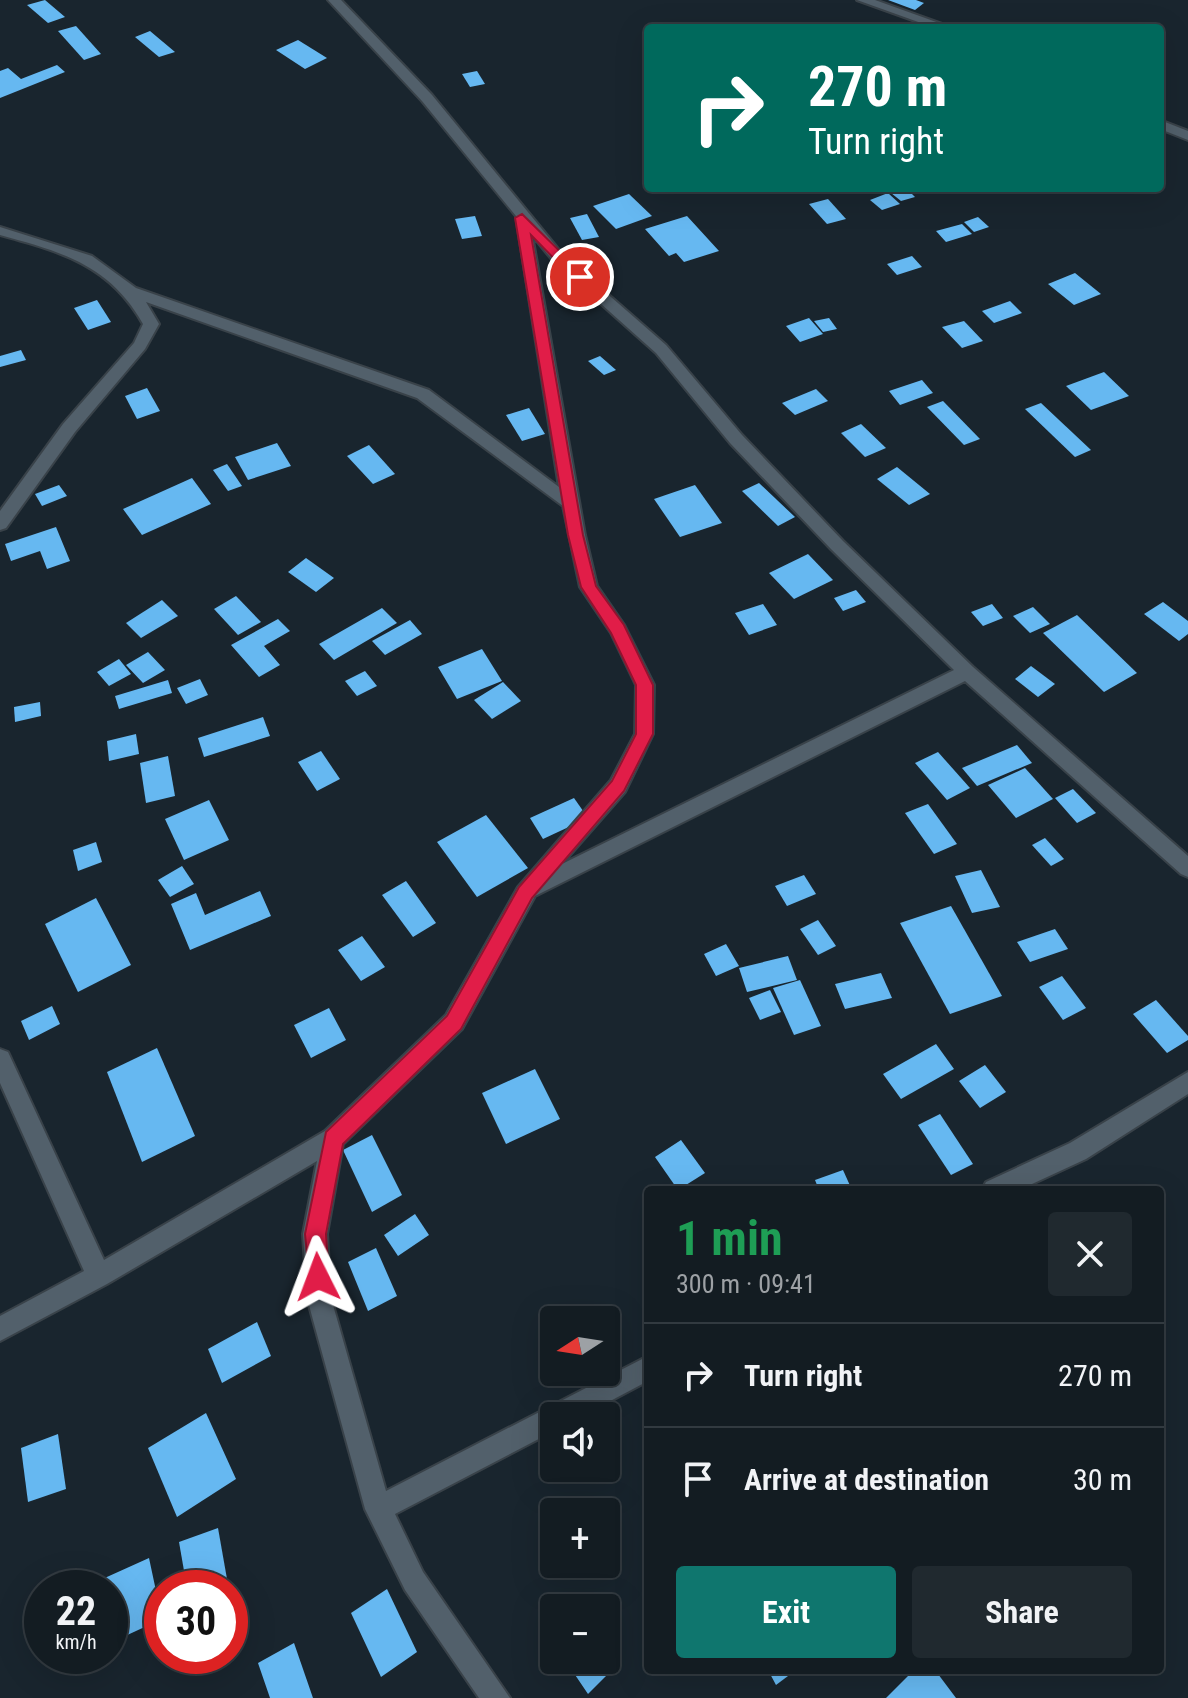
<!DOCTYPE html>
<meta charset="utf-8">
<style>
body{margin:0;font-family:"Roboto Condensed",sans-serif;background:#20292f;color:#f1f3f6;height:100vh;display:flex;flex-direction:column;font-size:30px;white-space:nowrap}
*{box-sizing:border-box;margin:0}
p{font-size:26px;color:#9da1a5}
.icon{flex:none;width:44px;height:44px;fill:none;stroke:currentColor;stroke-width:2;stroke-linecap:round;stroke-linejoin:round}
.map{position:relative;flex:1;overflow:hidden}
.sheet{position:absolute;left:644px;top:1186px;width:520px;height:488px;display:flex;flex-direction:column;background:#131c22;border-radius:8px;box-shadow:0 8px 32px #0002,0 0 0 2px #323a40}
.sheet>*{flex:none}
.hud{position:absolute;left:644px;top:24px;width:520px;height:168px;border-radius:8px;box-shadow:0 8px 32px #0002,0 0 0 2px #323a40;background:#00695c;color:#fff;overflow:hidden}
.needle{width:52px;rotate:258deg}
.fabs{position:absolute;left:540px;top:1306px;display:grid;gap:16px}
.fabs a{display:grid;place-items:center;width:80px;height:80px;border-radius:8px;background:#131c22;box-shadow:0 8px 32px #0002,0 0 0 2px #323a40;font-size:40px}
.speed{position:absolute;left:24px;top:1570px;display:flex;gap:16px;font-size:40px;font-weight:700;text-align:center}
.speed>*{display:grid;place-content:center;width:104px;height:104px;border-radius:50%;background:#131c22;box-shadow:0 8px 32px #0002,0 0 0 2px #323a40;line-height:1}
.speed small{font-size:20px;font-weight:400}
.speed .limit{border:12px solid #d22;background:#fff;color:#111}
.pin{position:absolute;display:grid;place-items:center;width:68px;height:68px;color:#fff;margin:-34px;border:4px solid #fff;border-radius:50%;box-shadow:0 2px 8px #0007}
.me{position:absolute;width:88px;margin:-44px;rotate:357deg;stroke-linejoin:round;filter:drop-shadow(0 0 6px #0008)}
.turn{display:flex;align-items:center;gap:28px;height:168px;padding:0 32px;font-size:36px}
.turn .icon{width:104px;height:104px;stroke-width:2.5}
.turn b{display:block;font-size:56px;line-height:68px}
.round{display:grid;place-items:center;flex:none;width:84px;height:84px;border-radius:8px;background:#20292f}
.overview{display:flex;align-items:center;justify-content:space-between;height:136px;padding:0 32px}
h1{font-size:48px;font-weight:700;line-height:60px;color:#1e9e55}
.primary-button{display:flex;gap:16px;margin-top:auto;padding:16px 32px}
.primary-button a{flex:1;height:92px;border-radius:8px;background:#0f766e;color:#fff;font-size:32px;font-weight:700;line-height:92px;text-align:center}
.primary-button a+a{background:#20292f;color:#f1f3f6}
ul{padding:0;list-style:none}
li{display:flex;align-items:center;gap:24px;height:104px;padding:0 32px;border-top:2px solid #323a40}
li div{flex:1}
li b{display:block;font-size:30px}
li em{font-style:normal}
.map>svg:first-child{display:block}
</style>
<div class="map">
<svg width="1188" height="1698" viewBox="0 0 1188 1698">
<rect width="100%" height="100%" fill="#19252e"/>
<!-- building -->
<g fill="#66b8f1">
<polygon points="45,0 65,17 48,23 27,5"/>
<polygon points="888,0 916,0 924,3 915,10"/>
<polygon points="76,26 101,54 84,60 58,31"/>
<polygon points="150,31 175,52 159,57 135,37"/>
<polygon points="298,40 327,58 305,69 276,50"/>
<polygon points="57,65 65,72 0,98 0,71 8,68 21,79"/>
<polygon points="477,71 485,84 470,87 462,74"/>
<polygon points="906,188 915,197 901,201 891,193"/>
<polygon points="888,193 900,204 882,210 870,200"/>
<polygon points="629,194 652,216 616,229 593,206"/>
<polygon points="828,199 846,219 827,224 809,204"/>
<polygon points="587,214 599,237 582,240 570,218"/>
<polygon points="475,216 482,236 462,239 455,219"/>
<polygon points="687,216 719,251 684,262 676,253 669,256 645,229"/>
<polygon points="978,217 989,227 974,232 964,222"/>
<polygon points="962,224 972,234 946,242 936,231"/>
<polygon points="912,256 922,267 897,275 887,264"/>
<polygon points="1075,273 1101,294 1074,305 1048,284"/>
<polygon points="97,300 111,322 88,330 74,308"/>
<polygon points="1010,301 1022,313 994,323 982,311"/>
<polygon points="809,318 823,334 800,342 786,326"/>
<polygon points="829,318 837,329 823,332 814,321"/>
<polygon points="964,321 983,341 962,348 942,327"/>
<polygon points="21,350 26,360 0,367 0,356"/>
<polygon points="600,356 616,370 604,375 588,361"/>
<polygon points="1104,372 1129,396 1091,410 1066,386"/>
<polygon points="922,380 933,393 900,405 889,391"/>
<polygon points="147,388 160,411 137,419 125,396"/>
<polygon points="816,389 828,401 795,415 782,403"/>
<polygon points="943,401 980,439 964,445 927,407"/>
<polygon points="1041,403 1091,450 1075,457 1025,409"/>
<polygon points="529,408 545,434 522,441 506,415"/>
<polygon points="861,424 886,448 865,457 841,433"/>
<polygon points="277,443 291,466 248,480 235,457"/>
<polygon points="369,445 395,474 373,484 347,456"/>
<polygon points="227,464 242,486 228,491 213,470"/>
<polygon points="897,467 930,494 909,505 877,479"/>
<polygon points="192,478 211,504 142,535 123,509"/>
<polygon points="759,483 795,517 778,526 742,491"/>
<polygon points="59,485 67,496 42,506 35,494"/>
<polygon points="695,485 722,523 680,537 654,499"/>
<polygon points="56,527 70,561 47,569 40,551 11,561 5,544"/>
<polygon points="808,554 833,580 794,599 769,573"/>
<polygon points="306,558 334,578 316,592 288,572"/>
<polygon points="856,590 866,602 843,611 834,598"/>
<polygon points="236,596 261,622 238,635 214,609"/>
<polygon points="162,600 178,616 141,638 126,623"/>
<polygon points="1163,602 1188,621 1188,634 1179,641 1144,614"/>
<polygon points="763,604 777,625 749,635 735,613"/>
<polygon points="992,604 1003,618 983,626 971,612"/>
<polygon points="1033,607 1050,624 1030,633 1013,616"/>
<polygon points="382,608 397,623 334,660 319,644"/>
<polygon points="1077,615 1137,673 1104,692 1043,633"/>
<polygon points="278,619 290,631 264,646 280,665 259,677 231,645"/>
<polygon points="410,620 422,634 385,655 372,641"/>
<polygon points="482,649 502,681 457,699 438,667"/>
<polygon points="148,652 165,670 143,683 126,665"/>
<polygon points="119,659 131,674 109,686 97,672"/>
<polygon points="1031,666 1055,684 1038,697 1015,679"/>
<polygon points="365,671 377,686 357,696 345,681"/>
<polygon points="200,679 208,695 186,704 177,688"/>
<polygon points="168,680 172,693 119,709 115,696"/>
<polygon points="503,682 521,701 492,719 474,700"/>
<polygon points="40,702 41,716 15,722 14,707"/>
<polygon points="263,717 270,736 204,757 198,738"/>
<polygon points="136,734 139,754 109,761 107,741"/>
<polygon points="1017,745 1032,763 977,786 962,768"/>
<polygon points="321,751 340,779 317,791 298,762"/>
<polygon points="938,752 970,788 947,800 915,763"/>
<polygon points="168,756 175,796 146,803 140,763"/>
<polygon points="1025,768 1053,799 1016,818 988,785"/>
<polygon points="1073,789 1096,813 1077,823 1055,798"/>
<polygon points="574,798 588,818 543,839 530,818"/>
<polygon points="209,800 229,840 184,860 165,819"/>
<polygon points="928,804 957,844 934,854 905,813"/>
<polygon points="486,815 528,868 477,897 437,842"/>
<polygon points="1045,838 1064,859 1051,866 1032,845"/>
<polygon points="96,842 102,862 78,871 73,850"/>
<polygon points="182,866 194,884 170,897 158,880"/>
<polygon points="981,870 1000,907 972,913 955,876"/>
<polygon points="804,875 816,894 787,906 775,886"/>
<polygon points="406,881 436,923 413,937 382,895"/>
<polygon points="260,891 271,916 190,950 171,904 196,893 205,915"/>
<polygon points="96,898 131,965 78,992 45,924"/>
<polygon points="951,906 1002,996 950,1014 900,923"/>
<polygon points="818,920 836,946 818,955 800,929"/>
<polygon points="1055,929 1068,949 1030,962 1017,942"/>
<polygon points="362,936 385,967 361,981 338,950"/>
<polygon points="726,944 739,966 716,976 704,954"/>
<polygon points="788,956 797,980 747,992 739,968"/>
<polygon points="881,973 892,998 845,1009 835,984"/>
<polygon points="1062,976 1086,1008 1063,1020 1039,987"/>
<polygon points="800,980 821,1026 794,1035 773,988"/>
<polygon points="770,990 781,1012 760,1020 749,998"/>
<polygon points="1156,1000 1188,1036 1188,1040 1167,1053 1133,1014"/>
<polygon points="52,1006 60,1024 29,1040 21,1021"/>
<polygon points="329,1008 346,1040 311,1058 294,1025"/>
<polygon points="936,1044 954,1069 901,1099 883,1074"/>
<polygon points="157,1048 195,1136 142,1162 107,1072"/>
<polygon points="985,1065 1006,1092 980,1108 959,1081"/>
<polygon points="535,1069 560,1119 506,1144 482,1093"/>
<polygon points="940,1114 973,1164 951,1175 918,1125"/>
<polygon points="372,1135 402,1195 372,1212 343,1150"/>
<polygon points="681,1140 705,1173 678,1190 655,1157"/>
<polygon points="843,1170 852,1190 819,1190 815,1180"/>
<polygon points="415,1214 429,1235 398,1256 384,1235"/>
<polygon points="376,1248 397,1296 368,1311 348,1262"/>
<polygon points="257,1322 271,1356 222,1383 208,1349"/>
<polygon points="206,1413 236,1479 177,1517 148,1448"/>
<polygon points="58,1434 66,1489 28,1502 21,1448"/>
<polygon points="218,1528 227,1579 206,1588 187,1588 179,1542"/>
<polygon points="149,1558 162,1619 110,1643 110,1588 99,1588 98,1581"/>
<polygon points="387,1589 417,1652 381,1677 351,1613"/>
<polygon points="570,1594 580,1608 555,1608"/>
<polygon points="554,1609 554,1645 539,1623"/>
<polygon points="294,1643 313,1698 270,1698 258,1663"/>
<polygon points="606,1645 619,1663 588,1694 565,1660 606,1660"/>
<polygon points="768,1670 796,1670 776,1685"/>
<polygon points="914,1670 935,1670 956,1698 886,1698"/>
</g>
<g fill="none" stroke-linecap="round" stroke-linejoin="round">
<!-- minor casing -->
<g stroke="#394249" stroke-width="4">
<g id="minor">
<path d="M328 0H341L432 95 564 256 666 345 742 435 843 541 973 667 1188 856V877L1181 874 965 681 535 896 462 1029 343 1144 327 1234 331 1298 386 1491 648 1356V1381L582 1416H554V1431L395 1514 423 1572 510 1698H479L405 1590 365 1509 307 1298 303 1234 317 1161 107 1284 0 1341V1316L84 1271 0 1083V1049L8 1052 104 1260 325 1131 446 1015 518 887 611 780 635 734 636 685 611 633 580 587 563 506 417 398 146 302 159 324 145 349 75 432 6 528 0 530V511L63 424 134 343 143 324C110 265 62 252 0 235V227L92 256 136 288 429 390 559 487 516 216 422 101ZM532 235 554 262 656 353 730 443 831 549 954 670 562 864 625 792 653 734 654 685 624 625 597 586 585 535Z"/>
<polygon points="857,0 875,0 953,28 935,28"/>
<polygon points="1160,120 1188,131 1188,140 1160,129"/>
<polygon points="1188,1072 1188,1094 1086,1159 1019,1190 982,1190 986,1182 1070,1143"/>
</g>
</g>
<!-- minor -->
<use href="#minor" fill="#52606b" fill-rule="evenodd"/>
</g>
<!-- route -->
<polygon fill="#e11d48" stroke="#92132f" stroke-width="2" points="522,214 586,277 575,280 531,235 583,535 596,586 624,625 653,685 653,734 624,791 532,898 461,1029 343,1144 326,1234 329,1277 325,1284 318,1288 310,1284 305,1234 326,1132 447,1016 519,887 612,781 636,734 636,685 611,633 581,587 568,535 515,218"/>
</svg>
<div class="fabs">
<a><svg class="needle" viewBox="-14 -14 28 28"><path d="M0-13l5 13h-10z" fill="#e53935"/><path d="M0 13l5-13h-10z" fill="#9da1a5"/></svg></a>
<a><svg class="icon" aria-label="sound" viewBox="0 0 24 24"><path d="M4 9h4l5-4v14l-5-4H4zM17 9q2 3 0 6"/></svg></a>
<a>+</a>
<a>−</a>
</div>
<div class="speed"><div>22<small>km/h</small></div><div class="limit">30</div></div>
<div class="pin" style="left:580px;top:277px;background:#d93025"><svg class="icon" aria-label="arrive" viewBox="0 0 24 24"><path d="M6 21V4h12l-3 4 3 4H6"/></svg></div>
<svg class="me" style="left:318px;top:1277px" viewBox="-20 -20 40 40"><path d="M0-17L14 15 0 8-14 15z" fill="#e11d48" stroke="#fff" stroke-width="4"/></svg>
<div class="hud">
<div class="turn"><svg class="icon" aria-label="right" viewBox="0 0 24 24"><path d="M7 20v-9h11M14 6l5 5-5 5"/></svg><div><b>270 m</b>Turn right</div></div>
</div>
<section class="sheet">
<div class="overview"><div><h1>1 min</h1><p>300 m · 09:41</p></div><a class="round"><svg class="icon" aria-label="close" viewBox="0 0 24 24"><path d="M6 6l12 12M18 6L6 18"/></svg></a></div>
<ul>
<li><svg class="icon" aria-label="right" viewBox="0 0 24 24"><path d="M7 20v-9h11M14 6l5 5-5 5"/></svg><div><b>Turn right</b></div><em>270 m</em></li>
<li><svg class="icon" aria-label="arrive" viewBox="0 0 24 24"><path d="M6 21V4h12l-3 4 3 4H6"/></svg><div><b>Arrive at destination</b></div><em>30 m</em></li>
</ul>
<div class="primary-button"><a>Exit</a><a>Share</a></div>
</section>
</div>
